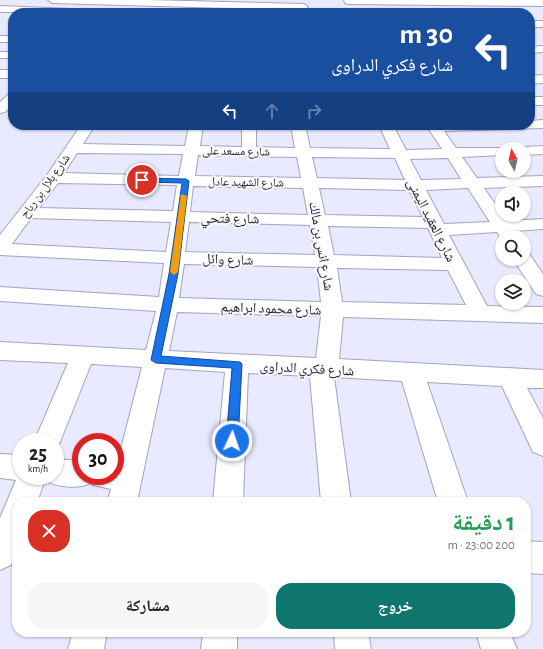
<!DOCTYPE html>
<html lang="ar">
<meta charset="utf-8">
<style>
body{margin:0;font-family:"Alegreya Sans","Noto Naskh Arabic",sans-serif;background:#f6f6f6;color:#202124;direction:rtl;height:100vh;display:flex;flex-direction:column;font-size:15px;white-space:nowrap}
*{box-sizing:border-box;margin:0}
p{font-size:13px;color:#757577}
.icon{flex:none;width:22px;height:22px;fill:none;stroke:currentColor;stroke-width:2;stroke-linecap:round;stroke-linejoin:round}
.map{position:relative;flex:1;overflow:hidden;direction:ltr}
.panel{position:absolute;left:12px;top:497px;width:519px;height:140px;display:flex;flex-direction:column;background:#fff;border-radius:16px;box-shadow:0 1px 3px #0004;direction:rtl}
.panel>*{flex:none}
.top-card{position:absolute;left:8px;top:8px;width:527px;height:122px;border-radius:16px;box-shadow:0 1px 3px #0004;direction:rtl;background:#1a4fa0;color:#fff;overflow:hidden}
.needle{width:26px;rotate:352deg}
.buttons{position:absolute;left:495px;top:142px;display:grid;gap:8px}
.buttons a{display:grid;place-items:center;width:36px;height:36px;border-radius:50%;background:#fff;box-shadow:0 1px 3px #0004;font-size:20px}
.speed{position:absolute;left:12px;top:433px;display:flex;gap:8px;font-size:20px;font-weight:700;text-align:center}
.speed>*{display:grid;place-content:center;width:52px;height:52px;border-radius:50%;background:#fff;box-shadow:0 1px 3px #0004;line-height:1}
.speed small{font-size:10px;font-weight:400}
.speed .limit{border:6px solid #d22;background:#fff;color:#111}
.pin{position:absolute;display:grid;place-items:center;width:34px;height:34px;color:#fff;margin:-17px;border:2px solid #fff;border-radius:50%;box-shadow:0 1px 4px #0007}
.me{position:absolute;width:44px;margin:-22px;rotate:3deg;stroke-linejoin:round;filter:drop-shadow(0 0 3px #0008)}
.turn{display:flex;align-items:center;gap:14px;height:84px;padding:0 16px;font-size:18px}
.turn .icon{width:52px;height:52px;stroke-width:2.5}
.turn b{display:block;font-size:28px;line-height:34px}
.lanes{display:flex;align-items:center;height:38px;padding:0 16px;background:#0003;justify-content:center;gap:20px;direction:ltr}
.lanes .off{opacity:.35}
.round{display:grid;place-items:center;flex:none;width:42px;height:42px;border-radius:16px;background:#f6f6f6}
.summary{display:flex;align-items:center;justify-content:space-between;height:68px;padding:0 16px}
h1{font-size:24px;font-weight:700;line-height:30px;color:#1e9e55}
.button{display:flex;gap:8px;margin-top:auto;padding:8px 16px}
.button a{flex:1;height:46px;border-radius:16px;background:#0f766e;color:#fff;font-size:16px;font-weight:700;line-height:46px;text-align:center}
.button a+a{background:#f6f6f6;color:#202124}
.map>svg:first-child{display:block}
</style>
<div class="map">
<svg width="543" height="649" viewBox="0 0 543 649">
<rect width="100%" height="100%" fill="#e9e9ff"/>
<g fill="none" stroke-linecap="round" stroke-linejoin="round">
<!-- minor casing -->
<g stroke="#a3a2c3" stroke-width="2">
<g id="minor">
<polygon points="48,0 147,0 304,4 308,7 304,10 52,3"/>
<polygon points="344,0 543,0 543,6 348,4 345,3"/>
<polygon points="0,6 71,9 76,12 0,12"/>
<rect x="530" y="21" width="13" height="6"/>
<rect x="0" y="36" width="13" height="6"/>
<polygon points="543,46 543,52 530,53 530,47"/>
<rect x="0" y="52" width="13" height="6"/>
<rect x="0" y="70" width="13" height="8"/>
<polygon points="543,75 543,83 530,84 530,76"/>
<polygon points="13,93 13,104 5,112 0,113 0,102 9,94"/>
<rect x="530" y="97" width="13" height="8"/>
<path d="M543 120V128L444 131 456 148H507L508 149H502V155L462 157 477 178 543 176V186L484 188 507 221 543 219V229L514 231 518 237H502V240L497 232 449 235 487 306 543 307V323L343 317 339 359 543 370V388H527L543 418V456L533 452 502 386 427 382 468 502H438L402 381 334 377 351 502H321L310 376 248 373 243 502H213L225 372 165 368 137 502H107L111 489 93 485 92 482C81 490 55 487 45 480L37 502H17V551L11 565 0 570V518L16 480 0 478V454L21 455V476H55V459L81 461V476H115V464H117L142 367 91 364 60 442 55 451V442H34L68 363 0 360V342L146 350 156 311 0 301V287L159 297 164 263 0 255V235L47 175 81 125H95L83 144 185 146 189 125H203L200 146 242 147V130L244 127H254L256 130V147L295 148 291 125H305L310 148 390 149 379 125H393L406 150 442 149 426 125H530V121ZM77 153 183 154 179 176 64 173ZM198 155 297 157 301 178 195 176ZM312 157 395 158 405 180 317 178ZM448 158 461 179 421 180 410 159ZM58 183 177 185 173 211 39 208ZM193 186 303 188 308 215 190 212ZM319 188 409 190 423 217 325 215ZM468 188 490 222 444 224 426 190ZM31 218 171 222 166 252 12 244ZM189 222 310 225 315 255 185 252ZM328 226 428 228 442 258 334 255ZM184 264 317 267 321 302 179 298ZM337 268 448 270 466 305 342 302ZM177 312 321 316 316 358 169 351Z"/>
<polygon points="543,146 543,154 524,155 524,149 518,149 524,147"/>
<polygon points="524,253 530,255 543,274 543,296 536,294 513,259 524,259"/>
<polygon points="526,541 543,542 543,574 526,573"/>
<polygon points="73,632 107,632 104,649 68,649"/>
<polygon points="203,632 237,632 237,649 201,649"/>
<polygon points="334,632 368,632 371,649 335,649"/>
<polygon points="476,632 510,632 517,649 481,649"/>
</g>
</g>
<!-- minor -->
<use href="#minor" fill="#fff" fill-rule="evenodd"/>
</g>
<!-- route -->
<polygon fill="#1a73e8" stroke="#114b97" points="139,178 186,179 189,181 178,274 161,356 240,362 242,364 238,441 236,444 228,444 226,441 232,368 156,363 151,360 169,274 182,183 142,182 138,180"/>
<!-- slow -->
<polygon fill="#f59e0b" points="181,194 187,196 178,272 174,275 170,272"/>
<g text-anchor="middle" stroke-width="4" stroke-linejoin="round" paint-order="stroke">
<!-- far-street labels -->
<g font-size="12" fill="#23222f" stroke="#f9f9f9">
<text transform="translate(236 151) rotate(1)" y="4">شارع مسعد على</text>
<text transform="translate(246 182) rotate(1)" y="4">شارع الشهيد عادل</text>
<text transform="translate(45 186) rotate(-54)" y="4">شارع بلال بن رباح</text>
</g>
<!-- street labels -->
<g font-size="14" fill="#23222f" stroke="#f9f9f9">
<text transform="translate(230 218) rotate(1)" y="5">شارع فتحي</text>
<text transform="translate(432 220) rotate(63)" y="5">شارع العقيد اليمنى</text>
<text transform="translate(322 246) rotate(80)" y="5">شارع انس بن مالك</text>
<text transform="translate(228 259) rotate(2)" y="5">شارع وائل</text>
<text transform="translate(271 308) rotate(2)" y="5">شارع محمود ابراهيم</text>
<text transform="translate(307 368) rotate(3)" y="5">شارع فكري الدراوى</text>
</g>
</g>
</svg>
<div class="buttons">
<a><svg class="needle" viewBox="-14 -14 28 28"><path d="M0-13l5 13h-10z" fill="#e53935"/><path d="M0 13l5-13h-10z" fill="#757577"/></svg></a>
<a><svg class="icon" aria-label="sound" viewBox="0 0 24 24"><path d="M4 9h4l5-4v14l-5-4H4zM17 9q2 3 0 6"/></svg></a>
<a><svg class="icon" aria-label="search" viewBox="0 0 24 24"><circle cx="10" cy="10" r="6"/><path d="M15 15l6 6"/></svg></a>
<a><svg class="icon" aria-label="layers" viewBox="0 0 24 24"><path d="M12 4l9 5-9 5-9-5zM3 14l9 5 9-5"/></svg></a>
</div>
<div class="speed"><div>25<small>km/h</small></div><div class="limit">30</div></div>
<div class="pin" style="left:142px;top:180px;background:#d93025"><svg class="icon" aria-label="arrive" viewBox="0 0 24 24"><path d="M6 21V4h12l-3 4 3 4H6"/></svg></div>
<svg class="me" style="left:232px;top:441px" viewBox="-20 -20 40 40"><circle r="17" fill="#1a73e8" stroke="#fff" stroke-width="3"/><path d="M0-11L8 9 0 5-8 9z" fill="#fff"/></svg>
<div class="top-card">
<div class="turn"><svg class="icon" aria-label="left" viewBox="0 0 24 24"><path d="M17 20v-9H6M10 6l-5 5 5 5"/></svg><div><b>30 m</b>شارع فكري الدراوى</div></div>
<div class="lanes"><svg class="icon" aria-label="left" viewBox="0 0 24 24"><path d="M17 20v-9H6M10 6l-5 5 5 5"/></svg><svg class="icon off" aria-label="ahead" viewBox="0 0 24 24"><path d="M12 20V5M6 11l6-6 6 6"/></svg><svg class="icon off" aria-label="right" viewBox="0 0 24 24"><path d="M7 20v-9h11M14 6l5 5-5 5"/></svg></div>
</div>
<section class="panel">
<div class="summary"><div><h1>1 دقيقة</h1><p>200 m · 23:00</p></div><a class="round" style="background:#d93025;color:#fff"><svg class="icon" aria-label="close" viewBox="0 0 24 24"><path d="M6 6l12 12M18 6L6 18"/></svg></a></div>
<div class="button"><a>خروج</a><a>مشاركة</a></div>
</section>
</div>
